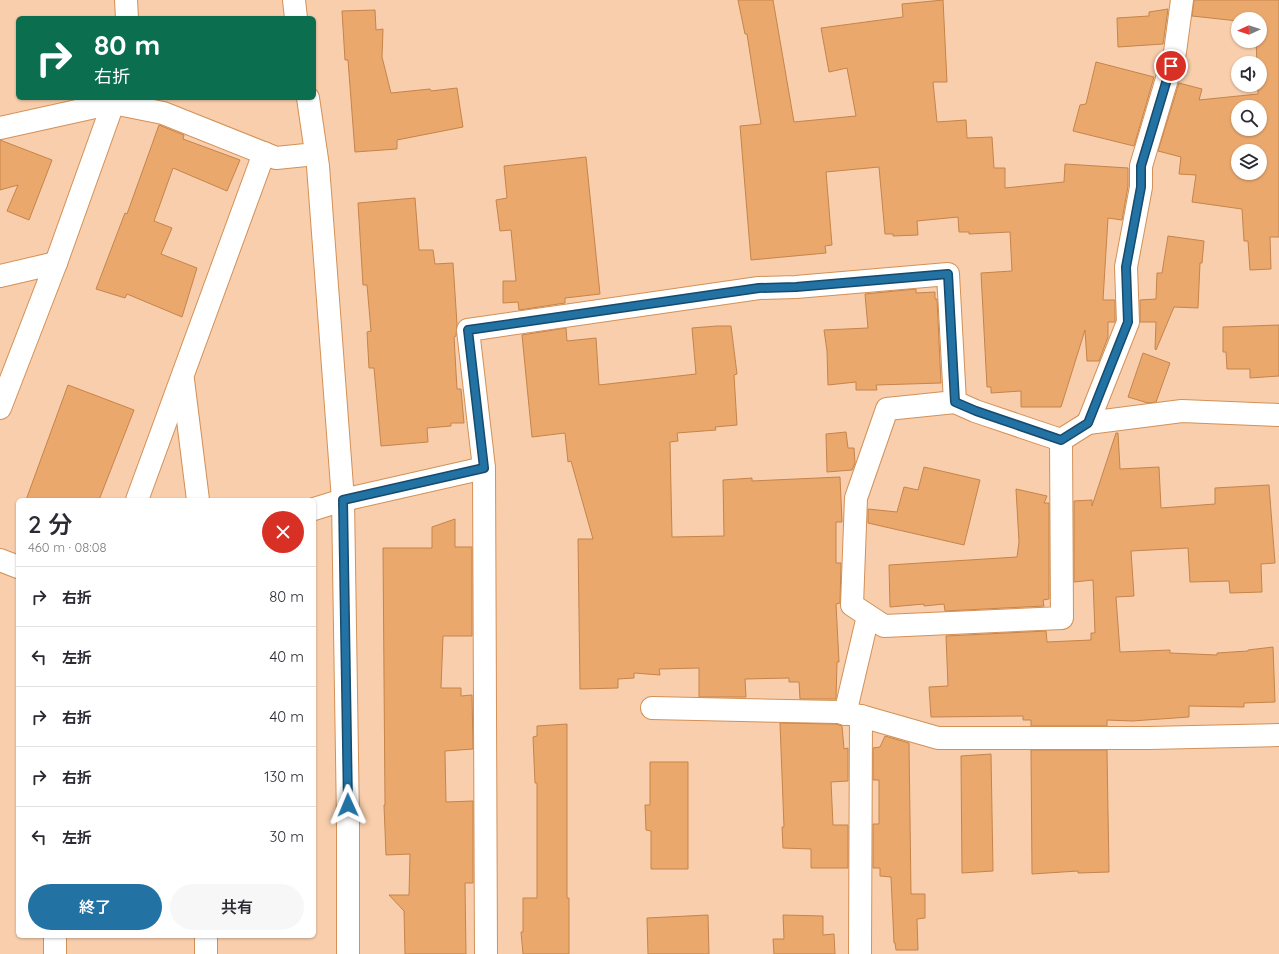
<!DOCTYPE html>
<html lang="ja">
<meta charset="utf-8">
<style>
body{margin:0;font-family:Quicksand,"Noto Sans JP",sans-serif;background:#f7f7f7;color:#2b2b33;height:100vh;display:flex;flex-direction:column;font-size:15px;white-space:nowrap}
*{box-sizing:border-box;margin:0}
p{font-size:13px;color:#7c7c81}
.icon{flex:none;width:22px;height:22px;fill:none;stroke:currentColor;stroke-width:2;stroke-linecap:round;stroke-linejoin:round}
.map{position:relative;flex:1;overflow:hidden}
.details{position:absolute;left:16px;top:498px;width:300px;height:440px;display:flex;flex-direction:column;background:#fff;border-radius:6px;box-shadow:0 1px 3px #0004}
.details>*{flex:none}
.hud{position:absolute;left:16px;top:16px;width:300px;height:84px;border-radius:6px;box-shadow:0 1px 3px #0004;background:#0b6e4f;color:#fff;overflow:hidden}
.needle{width:26px;rotate:267deg}
.controls{position:absolute;left:1231px;top:12px;display:grid;gap:8px}
.controls a{display:grid;place-items:center;width:36px;height:36px;border-radius:50%;background:#fff;box-shadow:0 1px 3px #0004;font-size:20px}
.pin{position:absolute;display:grid;place-items:center;width:34px;height:34px;color:#fff;margin:-17px;border:2px solid #fff;border-radius:50%;box-shadow:0 1px 4px #0007}
.me{position:absolute;width:44px;margin:-22px;rotate:359deg;stroke-linejoin:round;filter:drop-shadow(0 0 3px #0008)}
.turn{display:flex;align-items:center;gap:14px;height:84px;padding:0 12px;font-size:18px}
.turn .icon{width:52px;height:52px;stroke-width:2.5}
.turn b{display:block;font-size:28px;line-height:34px}
.round{display:grid;place-items:center;flex:none;width:42px;height:42px;border-radius:21px;background:#f7f7f7}
.overview{display:flex;align-items:center;justify-content:space-between;height:68px;padding:0 12px}
h1{font-size:24px;font-weight:600;line-height:30px}
.action{display:flex;gap:8px;margin-top:auto;padding:8px 12px}
.action a{flex:1;height:46px;border-radius:24px;background:#2372a4;color:#fff;font-size:16px;font-weight:600;line-height:46px;text-align:center}
.action a+a{background:#f7f7f7;color:#2b2b33}
ul{padding:0;list-style:none}
li{display:flex;align-items:center;gap:12px;height:60px;padding:0 12px;border-top:1px solid #e1e1e2}
li div{flex:1}
li b{display:block;font-size:15px}
li em{font-style:normal}
.map>svg:first-child{display:block}
</style>
<div class="map">
<svg width="1279" height="954" viewBox="0 0 1279 954">
<rect width="100%" height="100%" fill="#f8ceac"/>
<!-- building -->
<g fill="#eaa86d" stroke="#c5844a" fill-rule="evenodd">
<polygon points="738,0 773,0 794,122 856,116 847,68 829,72 821,28 903,17 902,4 943,0 947,82 933,82 937,122 966,120 967,138 992,137 994,168 1005,168 1005,188 1064,182 1065,164 1128,168 1128,186 1122,220 1108,218 1103,300 1115,300 1115,322 1108,322 1108,337 1099,361 1087,361 1085,330 1061,407 1021,407 1021,391 991,393 991,387 987,387 981,273 1012,271 1010,232 969,234 969,232 959,232 958,217 917,221 918,235 893,236 893,234 885,234 879,167 826,172 832,245 825,246 826,253 751,260 740,126 761,124 747,34 745,34"/>
<path d="M1194 0H1279V237H1270L1271 269 1250 270 1248 241H1244L1242 209 1192 202 1196 175 1179 174 1181 157 1158 151 1179 83 1202 89 1199 100 1258 94V85H1260V63H1257L1256 41H1260V19H1238V21L1192 16ZM1238 107H1260V129H1238ZM1238 151H1260V173H1238Z"/>
<polygon points="1168,9 1163,44 1118,47 1117,18 1149,16 1149,12"/>
<polygon points="375,10 376,30 383,29 382,57 391,93 430,89 431,91 457,88 463,127 397,140 397,149 355,152 348,60 345,60 342,11"/>
<polygon points="1096,62 1154,77 1134,146 1073,131 1080,105 1086,104"/>
<polygon points="159,125 184,135 183,139 240,160 227,191 173,168 154,221 172,228 161,254 197,268 182,317 127,294 125,298 96,289 125,213 127,214"/>
<polygon points="0,140 52,160 29,220 7,211 18,185 0,190"/>
<polygon points="586,157 600,294 565,298 565,303 519,310 518,302 503,303 503,281 516,281 511,230 500,231 496,200 507,198 504,166"/>
<polygon points="415,198 419,250 433,250 435,264 453,263 457,324 456,336 454,337 457,389 461,389 464,423 451,423 451,426 427,428 428,442 381,446 374,368 369,368 367,332 371,331 367,285 363,285 358,203"/>
<polygon points="1168,236 1204,241 1202,263 1200,263 1198,308 1174,307 1156,350 1155,349 1156,322 1140,322 1140,300 1156,299 1157,273 1162,273"/>
<polygon points="916,289 916,293 935,292 935,299 937,299 941,383 876,385 877,390 856,390 856,382 828,385 827,351 824,330 868,328 865,294"/>
<polygon points="1279,325 1279,376 1250,378 1250,369 1227,369 1226,352 1223,352 1223,327"/>
<polygon points="717,326 731,326 737,374 734,375 737,425 715,427 716,430 677,433 678,441 670,442 672,537 724,536 723,480 752,478 752,481 840,477 842,522 836,522 836,563 841,563 840,603 836,604 839,662 837,662 836,699 800,699 799,682 789,682 789,678 745,679 746,697 699,697 699,668 659,669 660,675 634,673 634,678 618,679 618,688 580,689 578,539 593,539 571,461 568,462 565,433 532,437 522,335 566,328 567,341 596,338 599,385 696,374 692,328"/>
<polygon points="1143,353 1170,363 1156,402 1148,403 1128,397"/>
<polygon points="68,385 134,410 99,500 26,500"/>
<polygon points="846,432 848,448 854,448 855,463 852,470 827,472 826,434"/>
<polygon points="1116,433 1118,433 1120,469 1159,467 1161,508 1215,504 1215,488 1269,485 1275,563 1261,564 1262,592 1230,593 1229,581 1190,582 1188,548 1131,551 1134,596 1116,597 1120,652 1170,650 1170,653 1217,655 1217,653 1248,651 1248,650 1273,647 1275,702 1244,703 1244,707 1189,706 1189,717 1132,721 1107,720 1107,726 1031,726 1031,720 1023,720 1023,716 931,717 929,687 948,686 946,636 1046,631 1047,642 1091,640 1091,633 1095,633 1093,580 1074,582 1074,501 1092,500 1092,506"/>
<polygon points="924,467 980,480 964,545 868,523 868,509 897,512 904,487 918,490"/>
<polygon points="1016,489 1047,496 1044,503 1049,503 1049,599 1043,600 1044,606 945,611 944,604 924,606 924,604 890,607 889,565 1017,557 1019,542"/>
<polygon points="455,519 455,547 472,547 472,636 443,636 441,688 461,688 461,696 472,695 473,749 445,751 446,802 473,801 473,883 465,883 466,954 405,954 404,911 389,895 409,895 410,854 386,855 384,805 385,805 383,548 432,548 432,527"/>
<polygon points="780,723 836,724 842,726 844,749 848,748 848,781 831,782 833,825 848,825 848,868 811,868 811,849 783,848 782,827 784,827"/>
<polygon points="567,724 567,898 569,898 569,954 523,954 521,932 523,932 523,898 537,898 537,783 535,783 533,737 537,736 537,726"/>
<polygon points="885,736 909,743 911,894 925,894 925,918 917,919 918,950 896,950 895,943 894,943 891,877 880,876 880,868 873,868 873,824 879,824 879,780 873,780 873,748 880,747"/>
<polygon points="1031,750 1107,750 1109,872 1078,873 1078,871 1032,874"/>
<polygon points="991,754 993,871 962,873 961,756"/>
<polygon points="650,762 688,762 688,869 651,869 651,831 646,830 645,805 650,805"/>
<polygon points="708,915 709,954 648,954 647,918"/>
<polygon points="783,915 823,916 823,935 834,934 835,954 774,954 773,939 784,939"/>
</g>
<g fill="none" stroke-linecap="round" stroke-linejoin="round">
<!-- minor casing -->
<g stroke="#d39157" stroke-width="24">
<g id="minor">
<polyline points="0,128 113,103 163,113 276,158 316,154"/>
<polyline points="183,380 198,500"/>
<polyline points="955,402 887,409 856,498 852,605 884,626 1062,618 1061,440"/>
<polyline points="1088,423 1128,322 1126,267 1141,187 1141,166 1175,52 1182,0"/>
<polyline points="137,500 264,153"/>
<polyline points="314,509 343,500 484,468"/>
<polyline points="0,560 18,567"/>
<polyline points="652,708 837,712 861,716 938,738 1149,738 1279,735"/>
<polyline points="845,714 868,616"/>
<polyline points="55,936 55,954"/>
<polyline points="206,936 206,954"/>
<polyline points="486,954 484,468 468,330 759,288 796,287 948,274 955,402 975,411 1061,440 1088,423 1182,411 1279,415"/>
<polyline points="860,954 861,716"/>
</g>
</g>
<!-- tertiary casing -->
<g stroke="#d39157" stroke-width="24">
<g id="tertiary">
<polyline points="126,0 127,18"/>
<polyline points="294,0 296,18"/>
<polyline points="308,98 318,166 343,500 348,821 348,954"/>
<polyline points="0,276 56,263"/>
<polyline points="0,408 56,263 115,98"/>
</g>
</g>
<!-- minor -->
<use href="#minor" stroke="#fff" stroke-width="22"/>
<!-- tertiary -->
<use href="#tertiary" stroke="#fff" stroke-width="22"/>
</g>
<g fill="none" stroke-linecap="round" stroke-linejoin="round">
<!-- route casing -->
<g stroke="#174a6b" stroke-width="10">
<polyline id="route" points="348,805 343,500 484,468 468,330 759,288 796,287 948,274 955,402 976,411 1061,440 1088,423 1128,322 1126,267 1141,187 1141,166 1171,66"/>
</g>
<!-- route -->
<use href="#route" stroke="#2372a4" stroke-width="7"/>
</g>
</svg>
<div class="controls">
<a><svg class="needle" viewBox="-14 -14 28 28"><path d="M0-13l5 13h-10z" fill="#e53935"/><path d="M0 13l5-13h-10z" fill="#7c7c81"/></svg></a>
<a><svg class="icon" aria-label="sound" viewBox="0 0 24 24"><path d="M4 9h4l5-4v14l-5-4H4zM17 9q2 3 0 6"/></svg></a>
<a><svg class="icon" aria-label="search" viewBox="0 0 24 24"><circle cx="10" cy="10" r="6"/><path d="M15 15l6 6"/></svg></a>
<a><svg class="icon" aria-label="layers" viewBox="0 0 24 24"><path d="M12 4l9 5-9 5-9-5zM3 14l9 5 9-5"/></svg></a>
</div>
<div class="pin" style="left:1171px;top:66px;background:#d93025"><svg class="icon" aria-label="arrive" viewBox="0 0 24 24"><path d="M6 21V4h12l-3 4 3 4H6"/></svg></div>
<svg class="me" style="left:348px;top:805px" viewBox="-20 -20 40 40"><path d="M0-17L14 15 0 8-14 15z" fill="#2372a4" stroke="#fff" stroke-width="4"/></svg>
<div class="hud">
<div class="turn"><svg class="icon" aria-label="right" viewBox="0 0 24 24"><path d="M7 20v-9h11M14 6l5 5-5 5"/></svg><div><b>80 m</b>右折</div></div>
</div>
<section class="details">
<div class="overview"><div><h1>2 分</h1><p>460 m · 08:08</p></div><a class="round" style="background:#d93025;color:#fff"><svg class="icon" aria-label="close" viewBox="0 0 24 24"><path d="M6 6l12 12M18 6L6 18"/></svg></a></div>
<ul>
<li><svg class="icon" aria-label="right" viewBox="0 0 24 24"><path d="M7 20v-9h11M14 6l5 5-5 5"/></svg><div><b>右折</b></div><em>80 m</em></li>
<li><svg class="icon" aria-label="left" viewBox="0 0 24 24"><path d="M17 20v-9H6M10 6l-5 5 5 5"/></svg><div><b>左折</b></div><em>40 m</em></li>
<li><svg class="icon" aria-label="right" viewBox="0 0 24 24"><path d="M7 20v-9h11M14 6l5 5-5 5"/></svg><div><b>右折</b></div><em>40 m</em></li>
<li><svg class="icon" aria-label="right" viewBox="0 0 24 24"><path d="M7 20v-9h11M14 6l5 5-5 5"/></svg><div><b>右折</b></div><em>130 m</em></li>
<li><svg class="icon" aria-label="left" viewBox="0 0 24 24"><path d="M17 20v-9H6M10 6l-5 5 5 5"/></svg><div><b>左折</b></div><em>30 m</em></li>
</ul>
<div class="action"><a>終了</a><a>共有</a></div>
</section>
</div>
